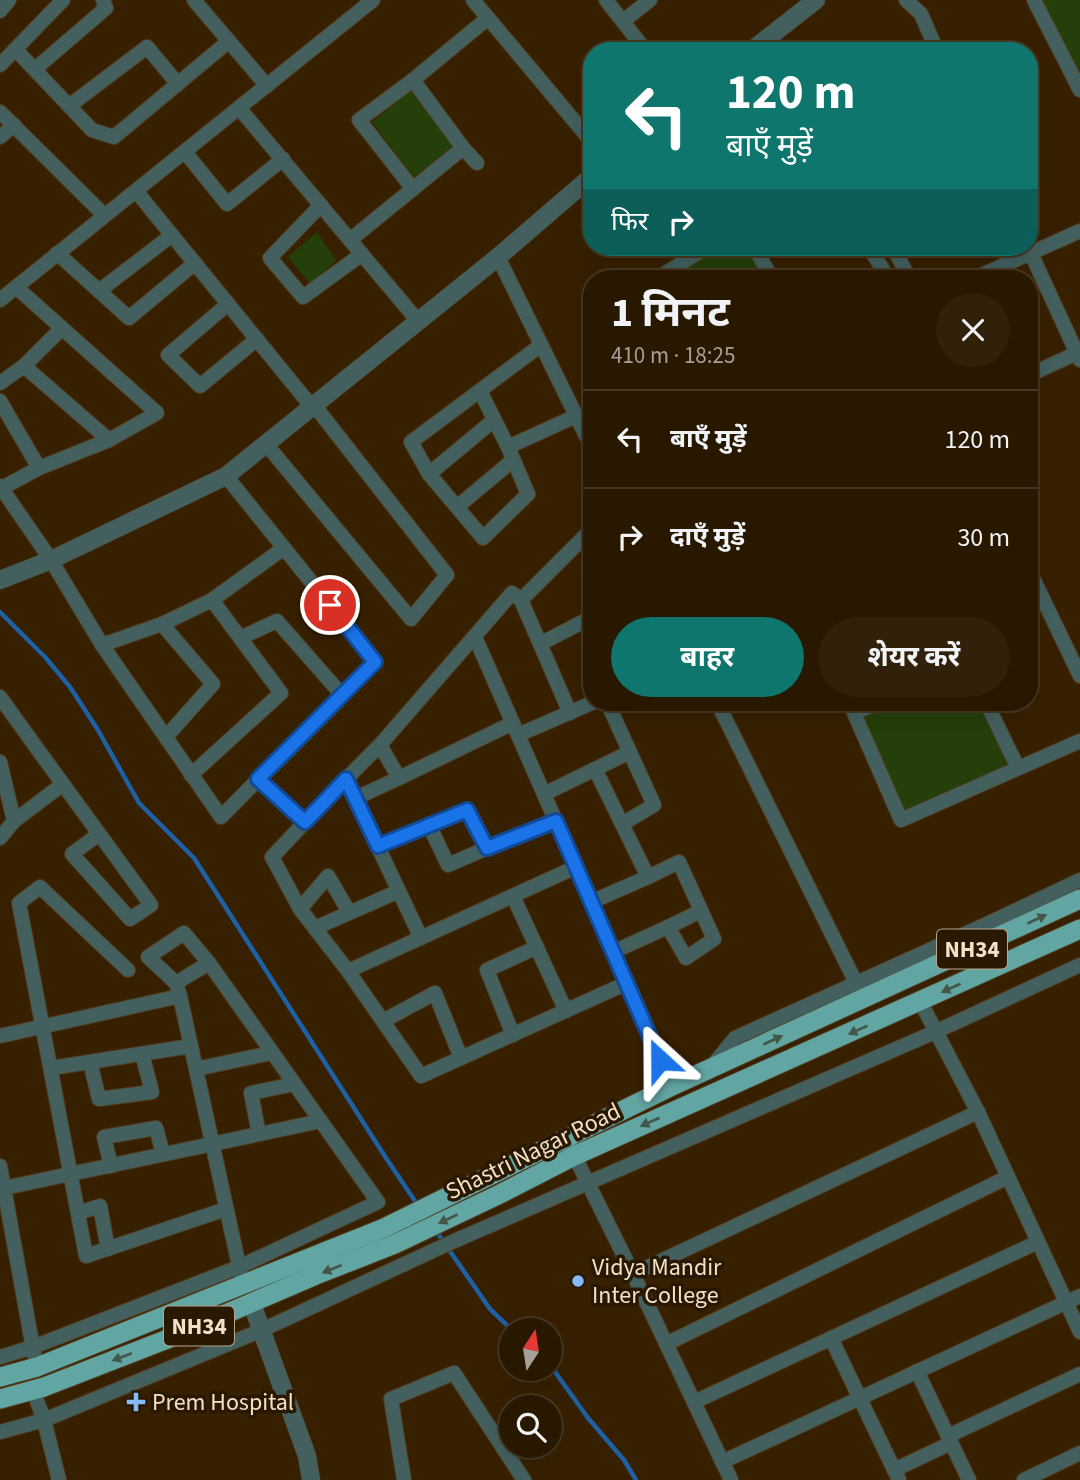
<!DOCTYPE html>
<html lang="hi">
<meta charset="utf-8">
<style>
body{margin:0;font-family:"Source Sans 3","Noto Sans Devanagari",sans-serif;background:#31210a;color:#f1f3f6;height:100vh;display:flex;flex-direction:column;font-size:26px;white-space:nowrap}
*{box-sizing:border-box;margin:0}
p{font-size:23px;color:#a5a099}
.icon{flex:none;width:38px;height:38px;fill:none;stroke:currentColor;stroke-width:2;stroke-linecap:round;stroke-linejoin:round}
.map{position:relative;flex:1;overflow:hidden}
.sheet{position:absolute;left:583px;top:270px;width:455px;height:441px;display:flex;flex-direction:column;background:#291800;border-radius:28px;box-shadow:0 7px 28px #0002,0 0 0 2px #453722}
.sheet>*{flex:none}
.banner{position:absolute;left:583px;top:42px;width:455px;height:214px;border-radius:28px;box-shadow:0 7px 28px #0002,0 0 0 2px #453722;background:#0f766e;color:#fff;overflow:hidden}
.needle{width:46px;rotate:12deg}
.fabs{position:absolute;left:499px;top:1318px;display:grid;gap:14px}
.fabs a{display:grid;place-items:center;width:63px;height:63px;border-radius:50%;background:#291800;box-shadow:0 7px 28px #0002,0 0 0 2px #453722;font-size:35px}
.pin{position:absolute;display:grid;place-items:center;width:60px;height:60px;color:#fff;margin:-30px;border:4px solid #fff;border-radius:50%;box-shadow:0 2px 7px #0007}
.me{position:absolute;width:77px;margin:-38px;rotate:336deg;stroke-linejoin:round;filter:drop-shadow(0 0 5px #0008)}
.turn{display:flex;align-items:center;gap:24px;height:147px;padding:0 28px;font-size:32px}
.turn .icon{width:91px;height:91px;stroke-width:2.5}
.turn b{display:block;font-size:49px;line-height:60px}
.then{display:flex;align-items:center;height:66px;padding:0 28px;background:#0003;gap:14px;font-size:26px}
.round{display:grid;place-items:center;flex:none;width:74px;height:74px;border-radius:37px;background:#31210a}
.headline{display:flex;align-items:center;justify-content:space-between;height:119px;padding:0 28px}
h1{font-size:42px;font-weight:700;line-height:52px}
.primary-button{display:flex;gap:14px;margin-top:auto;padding:14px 28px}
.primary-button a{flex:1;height:80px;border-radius:42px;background:#0f766e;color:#fff;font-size:28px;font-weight:700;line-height:80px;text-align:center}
.primary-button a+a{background:#31210a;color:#f1f3f6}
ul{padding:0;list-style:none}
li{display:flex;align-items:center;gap:21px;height:98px;padding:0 28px;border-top:2px solid #453722}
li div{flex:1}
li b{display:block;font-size:26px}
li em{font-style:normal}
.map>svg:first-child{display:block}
</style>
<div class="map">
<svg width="1080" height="1480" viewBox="0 0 1080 1480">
<rect width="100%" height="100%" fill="#372000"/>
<!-- green -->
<g fill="#243f09">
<polygon points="1041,0 1080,0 1080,77"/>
<polygon points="411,90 453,146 414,177 372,122"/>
<polygon points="317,232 336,260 310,284 288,257"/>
<polygon points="721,247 745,247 763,278 671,278"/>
<polygon points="895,702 979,702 1009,767 902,812 861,716"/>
</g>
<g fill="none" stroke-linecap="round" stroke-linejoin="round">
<!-- stream -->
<g stroke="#1e60a4" stroke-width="4.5">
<polyline points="0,612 45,657 70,687 98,730 139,803 194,858 386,1158 417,1204"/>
<polyline points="436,1231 490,1309 512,1330"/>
<polyline points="550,1365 588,1418 624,1460 636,1480"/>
</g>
<!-- minor casing -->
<g stroke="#513b1c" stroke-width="16">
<g id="minor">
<polyline points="194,0 267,86"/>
<polyline points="473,0 592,142"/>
<polyline points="606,0 646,51"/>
<polyline points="906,0 921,14 937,51"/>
<polyline points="1034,0 1080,90"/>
<polyline points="0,11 9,0"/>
<polyline points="623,21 650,0"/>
<polyline points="15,49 92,130 114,137 229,41"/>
<polyline points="0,65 63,0"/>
<polyline points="35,69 106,8 103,0"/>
<polyline points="413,80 488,18"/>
<polyline points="69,106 147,47 178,84"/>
<polyline points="239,108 418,321"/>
<polyline points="0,112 104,215"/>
<polyline points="0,137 14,125"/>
<polyline points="185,152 227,204 283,159"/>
<polyline points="413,189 359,120 413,80 463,148"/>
<polyline points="136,191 312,407"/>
<polyline points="321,205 270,258 303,297 362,254"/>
<polyline points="350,240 463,148 477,163"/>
<polyline points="754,247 772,278"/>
<polyline points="869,247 888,278"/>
<polyline points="893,247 909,278"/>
<polyline points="1028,247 1080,360"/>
<polyline points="57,253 129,318 195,263"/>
<polyline points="498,257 592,448"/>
<polyline points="658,278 707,247"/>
<polyline points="975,278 1080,231"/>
<polyline points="16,287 157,413 109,440 24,366 62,328"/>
<polyline points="99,291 172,235"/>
<polyline points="0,300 373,0"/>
<polyline points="228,304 168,355 200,386 257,339"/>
<polyline points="541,345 411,442 429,474 483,538 528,494 508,447 576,416"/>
<polyline points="1029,375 1077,353"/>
<polyline points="0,383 24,366"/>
<polyline points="480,391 508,447"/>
<polyline points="0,401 39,468 109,440"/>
<polyline points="266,444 411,619 447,575 314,405"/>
<polyline points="429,474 494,420"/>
<polyline points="0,486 51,560 102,645 221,817 375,661 226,476"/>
<polyline points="2,488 39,468"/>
<polyline points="457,507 513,460"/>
<polyline points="1029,570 1080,676"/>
<polyline points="521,600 592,529"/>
<polyline points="162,624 212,600 284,548"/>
<polyline points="475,637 672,1086"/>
<polyline points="240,638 277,621 342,695"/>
<polyline points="540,644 592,617"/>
<polyline points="102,645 162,624 213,684 166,737"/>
<path d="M0 697C50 767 101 836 151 905L130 919 72 854 99 834"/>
<polyline points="607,702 654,805 622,824"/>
<polyline points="717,702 859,989"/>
<polyline points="880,702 854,713 901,820 1080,741"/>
<polyline points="986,702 1018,768"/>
<polyline points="518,735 594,702"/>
<polyline points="380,745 399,778 513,723"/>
<polyline points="0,762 14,821 0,838"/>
<polyline points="595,769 648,877 679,862 714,939 686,958 668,927 613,952"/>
<polyline points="191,775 281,693 212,600"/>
<polyline points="258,779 305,822"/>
<polyline points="346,779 272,857 300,909 348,971 576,867"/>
<polyline points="544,794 630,752"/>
<polyline points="356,798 399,778"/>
<polyline points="14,821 63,784"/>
<polyline points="378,846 467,810 487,848 448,865 429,825"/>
<polyline points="487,848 556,821"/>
<polyline points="513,896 566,1011"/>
<polyline points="591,902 648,877"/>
<polyline points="300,909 328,876 349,912"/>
<polyline points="668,927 701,911"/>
<polyline points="315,928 399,891"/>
<polyline points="421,938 346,779 380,745 512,593 521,600 570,713"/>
<polyline points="128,970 40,887 19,903 86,1256 226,1209"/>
<polyline points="348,971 421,1076 627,983"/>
<polyline points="176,983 148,957 184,933 209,963"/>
<polyline points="920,1001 978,1112 1080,1332"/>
<polyline points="383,1021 435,993 461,1058"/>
<polyline points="513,1035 487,970 537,947"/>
<polyline points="0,1036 180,996 241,1275"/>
<polyline points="90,1062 99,1099 152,1092 142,1054"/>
<polyline points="713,1065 735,1038 987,924 1080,880"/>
<polyline points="51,1068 191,1046"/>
<polyline points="196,1069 271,1053"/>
<polyline points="259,1134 251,1093 294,1084"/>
<polyline points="570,1147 633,1274 731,1480"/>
<polyline points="0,1166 34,1354"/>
<polyline points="111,1166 104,1137 156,1128 163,1154"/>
<polyline points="4,1188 321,1121"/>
<polyline points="78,1213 100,1206 108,1249"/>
<polyline points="633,1274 978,1112"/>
<polyline points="831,1338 899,1480"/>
<polyline points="666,1344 1008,1177"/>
<polyline points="0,1357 33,1347 239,1267 378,1202 209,963 176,983 180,996"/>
<polyline points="917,1371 969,1480"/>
<polyline points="33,1390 44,1420 59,1480"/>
<polyline points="694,1402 1038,1242"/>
<polyline points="0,1432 44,1420 262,1330 452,1242 935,1032 1080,965"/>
<polyline points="948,1436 1080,1374"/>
<polyline points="722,1462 1080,1296"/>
<polyline points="894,1470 951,1443"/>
<polyline points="404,1480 391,1399 454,1373 524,1480"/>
<polyline points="1024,1480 1080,1453"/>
</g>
</g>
<!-- tertiary casing -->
<g stroke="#513b1c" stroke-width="19">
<g id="tertiary">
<polyline points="751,51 816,0"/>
<polyline points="0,580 51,560 226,476 498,257 592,176"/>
<polyline points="252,1304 307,1456 311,1480"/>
</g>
</g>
<!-- trunk casing -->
<g stroke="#513b1c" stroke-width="21">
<g id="trunk">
<polyline points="0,1377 37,1367 384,1228 672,1086 1080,899"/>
<polyline points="0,1399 44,1387 165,1340 316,1275 395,1244 500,1194 574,1156 1080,929"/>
</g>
</g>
<!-- minor -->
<use href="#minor" stroke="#43605f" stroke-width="14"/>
<!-- tertiary -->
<use href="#tertiary" stroke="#43605f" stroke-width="18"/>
<!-- trunk -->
<use href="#trunk" stroke="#62a6a3" stroke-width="19"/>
</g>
<!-- one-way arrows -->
<defs><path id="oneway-solid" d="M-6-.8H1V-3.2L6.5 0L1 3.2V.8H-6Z" transform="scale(1.75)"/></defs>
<g fill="#43584a">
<use href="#oneway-solid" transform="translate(1037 919) rotate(-25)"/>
<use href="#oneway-solid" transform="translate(951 988) rotate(156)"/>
<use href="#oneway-solid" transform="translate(858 1030) rotate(156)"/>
<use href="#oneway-solid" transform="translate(773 1040) rotate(-25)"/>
<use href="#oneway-solid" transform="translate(650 1122) rotate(156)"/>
<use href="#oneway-solid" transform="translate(448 1219) rotate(155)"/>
<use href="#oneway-solid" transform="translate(332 1269) rotate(158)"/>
<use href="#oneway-solid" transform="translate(122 1357) rotate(159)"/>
</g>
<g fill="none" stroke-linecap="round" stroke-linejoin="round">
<!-- route casing -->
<g stroke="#114b97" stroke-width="18">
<polyline id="route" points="330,605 375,662 258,779 305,822 346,779 378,846 467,810 487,848 556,821 660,1060"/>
</g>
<!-- route -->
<use href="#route" stroke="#1a73e8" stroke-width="12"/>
</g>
<!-- markers -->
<g fill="#85bbfb" stroke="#291802" stroke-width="2.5">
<circle cx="578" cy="1281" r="7"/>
<path d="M132.5 1391.5h7v7h7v7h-7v7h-7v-7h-7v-7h7z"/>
</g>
<g text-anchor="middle" stroke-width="7" stroke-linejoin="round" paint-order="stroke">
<!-- shield labels -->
<g fill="#291802" stroke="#b7a58e" stroke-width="2">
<rect x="937" y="929.5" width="70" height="39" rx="5"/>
<rect x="164" y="1306.5" width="70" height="39" rx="5"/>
</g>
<g font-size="23" font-weight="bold" fill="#f4e1ca">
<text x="972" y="957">NH34</text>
<text x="199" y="1334">NH34</text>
</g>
<!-- street labels -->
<g font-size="24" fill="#f4e1ca" stroke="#291802">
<text transform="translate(533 1151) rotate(-26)" y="8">Shastri Nagar Road</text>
</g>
<!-- poi labels -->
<g font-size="24" fill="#f4e1ca" stroke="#291802" text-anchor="start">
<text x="592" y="1275">Vidya Mandir<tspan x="592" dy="28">Inter College</tspan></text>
<text x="152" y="1410">Prem Hospital</text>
</g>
</g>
</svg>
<div class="fabs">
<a><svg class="needle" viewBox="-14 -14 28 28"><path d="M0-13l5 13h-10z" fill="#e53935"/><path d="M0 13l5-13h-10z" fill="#a5a099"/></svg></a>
<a><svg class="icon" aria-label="search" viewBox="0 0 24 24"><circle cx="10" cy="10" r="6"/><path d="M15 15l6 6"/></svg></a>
</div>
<div class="pin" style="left:330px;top:605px;background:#d93025"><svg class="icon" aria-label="arrive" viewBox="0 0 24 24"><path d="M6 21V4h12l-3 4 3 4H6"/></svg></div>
<svg class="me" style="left:660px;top:1060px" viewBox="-20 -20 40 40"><path d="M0-17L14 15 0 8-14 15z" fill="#1a73e8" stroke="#fff" stroke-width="4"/></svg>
<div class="banner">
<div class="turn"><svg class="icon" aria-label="left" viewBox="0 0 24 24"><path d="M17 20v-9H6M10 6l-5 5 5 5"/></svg><div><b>120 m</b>बाएँ मुड़ें</div></div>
<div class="then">फिर<svg class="icon" aria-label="right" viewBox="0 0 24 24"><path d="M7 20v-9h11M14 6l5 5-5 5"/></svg></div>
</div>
<section class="sheet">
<div class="headline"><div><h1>1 मिनट</h1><p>410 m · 18:25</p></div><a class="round"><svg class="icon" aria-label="close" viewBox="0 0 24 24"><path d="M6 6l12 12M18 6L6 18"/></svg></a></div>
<ul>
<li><svg class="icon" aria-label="left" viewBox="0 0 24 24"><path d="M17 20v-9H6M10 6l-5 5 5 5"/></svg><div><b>बाएँ मुड़ें</b></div><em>120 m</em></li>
<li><svg class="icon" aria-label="right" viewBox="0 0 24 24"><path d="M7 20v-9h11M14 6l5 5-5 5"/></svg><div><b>दाएँ मुड़ें</b></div><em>30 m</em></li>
</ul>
<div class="primary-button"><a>बाहर</a><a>शेयर करें</a></div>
</section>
</div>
